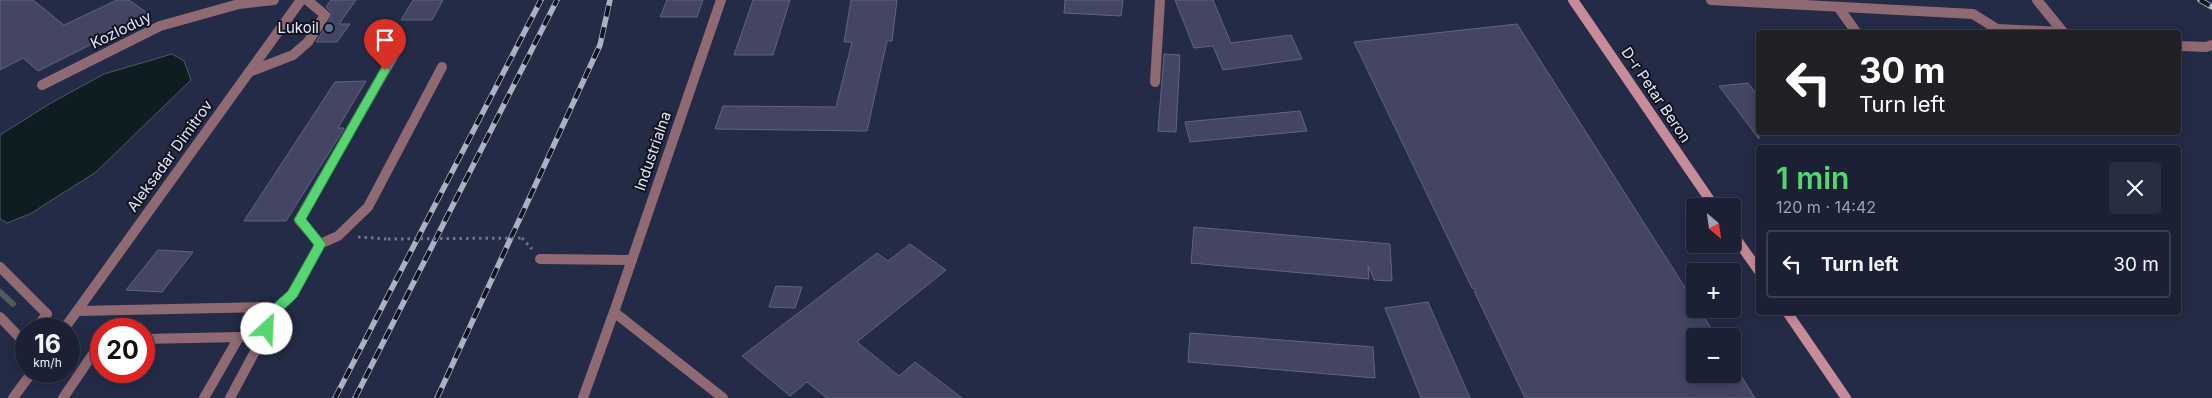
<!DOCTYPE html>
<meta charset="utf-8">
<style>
body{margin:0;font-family:Inter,sans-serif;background:#282d40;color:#f1f3f6;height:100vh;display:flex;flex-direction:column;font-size:19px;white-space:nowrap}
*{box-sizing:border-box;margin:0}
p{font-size:16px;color:#a0a3ac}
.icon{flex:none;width:28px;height:28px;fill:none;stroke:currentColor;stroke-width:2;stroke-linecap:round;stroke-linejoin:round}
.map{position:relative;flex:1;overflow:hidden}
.drawer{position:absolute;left:1756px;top:145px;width:425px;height:170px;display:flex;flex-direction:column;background:#1b2034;border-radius:5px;box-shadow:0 2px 12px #0003,0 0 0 1px #393e4f}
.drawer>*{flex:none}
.top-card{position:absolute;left:1756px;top:30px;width:425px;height:105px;border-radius:5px;box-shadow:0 2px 12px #0003,0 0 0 1px #393e4f;background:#202124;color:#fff;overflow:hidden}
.needle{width:32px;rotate:151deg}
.fabs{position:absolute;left:1686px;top:198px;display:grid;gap:10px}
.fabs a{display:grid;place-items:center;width:55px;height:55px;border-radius:5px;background:#1b2034;box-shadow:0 2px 12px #0003,0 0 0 1px #393e4f;font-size:25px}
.speed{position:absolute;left:15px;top:318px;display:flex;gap:10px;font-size:25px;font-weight:700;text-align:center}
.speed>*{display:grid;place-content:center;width:65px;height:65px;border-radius:50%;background:#1b2034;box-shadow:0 2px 12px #0003,0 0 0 1px #393e4f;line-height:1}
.speed small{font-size:12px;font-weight:400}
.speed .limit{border:8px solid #d22;background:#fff;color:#111}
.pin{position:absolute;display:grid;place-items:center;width:42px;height:42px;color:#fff;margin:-51px -21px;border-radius:50% 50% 50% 0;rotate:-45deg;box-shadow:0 0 5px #0007}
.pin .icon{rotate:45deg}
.me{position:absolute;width:55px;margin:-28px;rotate:25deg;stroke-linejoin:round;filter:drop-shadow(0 0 4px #0008)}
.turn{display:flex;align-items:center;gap:18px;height:105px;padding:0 20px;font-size:22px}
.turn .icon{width:65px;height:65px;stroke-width:2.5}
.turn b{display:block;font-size:35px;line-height:42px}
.round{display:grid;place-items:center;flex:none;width:52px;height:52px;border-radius:5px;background:#282d40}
.headline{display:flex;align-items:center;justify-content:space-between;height:85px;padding:0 20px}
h1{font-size:30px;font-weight:600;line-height:38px;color:#55d671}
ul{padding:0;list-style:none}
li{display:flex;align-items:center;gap:15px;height:68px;margin:0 10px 8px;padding:0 10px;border:2px solid #393e4f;border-radius:5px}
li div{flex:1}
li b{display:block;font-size:19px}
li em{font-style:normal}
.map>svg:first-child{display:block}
</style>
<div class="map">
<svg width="2212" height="398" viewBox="0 0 2212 398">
<rect width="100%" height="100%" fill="#242b46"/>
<!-- water -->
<polygon fill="#0d1d21" stroke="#4d5a62" points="172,54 184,61 191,80 96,172 30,214 7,223 0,219 0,135 51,103 104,74"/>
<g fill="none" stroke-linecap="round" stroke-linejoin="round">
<!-- stream -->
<polyline stroke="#4d5a62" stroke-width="6" points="0,292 13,304"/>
</g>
<!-- building -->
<g fill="#434562" stroke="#616383">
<polygon points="0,0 33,0 64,25 117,0 129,0 150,15 38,71 23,58 0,70"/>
<polygon points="331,0 356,0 339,24 350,24 337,42 316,42 331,18 331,12 326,7"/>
<polygon points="413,0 443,0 432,20 401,20"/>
<polygon points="667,0 703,0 697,17 660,17"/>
<polygon points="753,0 790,0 773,55 734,55"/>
<polygon points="851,0 897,0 892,41 887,41 867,131 715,129 723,106 836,107 852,42 844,42"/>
<polygon points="1065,0 1123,0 1121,16 1064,13"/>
<polygon points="1175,0 1213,0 1231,43 1291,35 1302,59 1223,70 1213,46 1194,48"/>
<polygon points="1517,24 1695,303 1695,309 1699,309 1716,336 1695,336 1695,374 1740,374 1755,398 1525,398 1475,293 1475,289 1472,288 1354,42"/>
<polygon points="1164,54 1180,55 1176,132 1158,131"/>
<polygon points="366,81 338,128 344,128 342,132 286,221 244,221 335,82"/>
<polygon points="1748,83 1759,97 1759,139 1719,86"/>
<polygon points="1300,111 1307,131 1190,142 1185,122"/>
<polygon points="1194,227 1390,244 1392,281 1374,280 1368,265 1369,279 1191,263"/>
<polygon points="910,244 946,270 857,342 899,376 915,362 962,398 827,398 807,382 790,396 742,356 877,253 888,261"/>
<polygon points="158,250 193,252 162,292 126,290"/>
<polygon points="776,286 802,287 795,308 769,307"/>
<polygon points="1428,302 1470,398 1421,398 1385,308"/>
<polygon points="1190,333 1373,347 1375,378 1188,362"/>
</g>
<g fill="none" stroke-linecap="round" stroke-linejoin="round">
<!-- path -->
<g stroke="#6e758c" stroke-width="3" stroke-dasharray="2.5 4" stroke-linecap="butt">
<polyline points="358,237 388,239"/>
<polyline points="522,238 532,249"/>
</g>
<!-- lane -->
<g stroke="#906a72" stroke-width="10">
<polyline points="2037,0 2063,32"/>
<polyline points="2179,46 2206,47 2212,45"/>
<polyline points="249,72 293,55 308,42 325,15 307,0"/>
<polyline points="1155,82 1160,0"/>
<polyline points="320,244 299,220 395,53"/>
<polyline points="77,311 262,307 270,315"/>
<polyline points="230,398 267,329 270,315 293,294 320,244 338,236 368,207 442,67"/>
</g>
<!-- street -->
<g stroke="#906a72" stroke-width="10">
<polyline points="721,0 614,312 723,398"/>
<polyline points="1711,0 1973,14 1997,29 2063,32"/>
<polyline points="1839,8 1856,32"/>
<polyline points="42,85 160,26 239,4 274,0"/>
<polyline points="540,259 632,260"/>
<polyline points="0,267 47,314 35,329"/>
<polyline points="0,317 24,342 26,340"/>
<polyline points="64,329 301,0"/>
<polyline points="144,339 239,337 204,398"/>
<polyline points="13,398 33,371"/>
<polyline points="63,398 101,342"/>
<polyline points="583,398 614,312"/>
</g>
<!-- secondary -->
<g stroke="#c88b99" stroke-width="10">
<polyline points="1573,0 1714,206"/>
<polyline points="1732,233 1759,271"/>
<polyline points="1787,312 1846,398"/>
</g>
<!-- rail casing -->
<g stroke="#aab1c5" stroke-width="5.5">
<g id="rail">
<polyline points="2200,0 2212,7"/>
<polyline points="335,398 541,0"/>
<polyline points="355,398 557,0"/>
<polyline points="437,398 600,45 610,0"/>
</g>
</g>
<!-- rail -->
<use href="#rail" stroke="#111420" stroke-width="4" stroke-dasharray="11" stroke-linecap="butt"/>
<!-- path-bridge -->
<polyline stroke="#6e758c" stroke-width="3" stroke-dasharray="2.5 4" stroke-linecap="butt" points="388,239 522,238"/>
</g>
<!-- route -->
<polygon fill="#55d671" stroke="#378b49" points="385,66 390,70 306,219 326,244 297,297 276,317 272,333 263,333 261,329 266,311 288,291 314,245 294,220 380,70"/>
<!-- markers -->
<circle fill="#5c6f8a" stroke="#111420" stroke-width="2" cx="329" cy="28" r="5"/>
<g text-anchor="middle" stroke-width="4" stroke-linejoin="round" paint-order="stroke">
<!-- poi labels -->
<g font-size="15" fill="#e1e7f8" stroke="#111420" text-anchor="end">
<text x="319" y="33">Lukoil</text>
</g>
<!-- street labels -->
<g font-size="15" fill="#e1e7f8" stroke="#111420">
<text transform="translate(121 30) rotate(-26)" y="5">Kozloduy</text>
<text transform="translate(1656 95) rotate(56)" y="5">D-r Petar Beron</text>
<text transform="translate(653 151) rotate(-71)" y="5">Industrialna</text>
<text transform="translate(170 156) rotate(-54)" y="5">Aleksadar Dimitrov</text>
</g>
</g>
</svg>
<div class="fabs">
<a><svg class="needle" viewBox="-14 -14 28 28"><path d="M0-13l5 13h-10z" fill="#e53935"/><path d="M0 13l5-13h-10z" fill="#a0a3ac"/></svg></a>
<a>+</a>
<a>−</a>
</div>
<div class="speed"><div>16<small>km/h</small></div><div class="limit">20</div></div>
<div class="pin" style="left:385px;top:70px;background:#d93025"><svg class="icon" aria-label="arrive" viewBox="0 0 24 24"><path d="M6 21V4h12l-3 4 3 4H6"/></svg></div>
<svg class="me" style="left:267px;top:329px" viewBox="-20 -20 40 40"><circle r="19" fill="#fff"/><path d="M0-13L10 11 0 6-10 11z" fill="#55d671"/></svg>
<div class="top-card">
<div class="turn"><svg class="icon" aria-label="left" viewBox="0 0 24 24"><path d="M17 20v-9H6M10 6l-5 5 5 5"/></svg><div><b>30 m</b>Turn left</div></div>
</div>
<section class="drawer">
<div class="headline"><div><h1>1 min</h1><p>120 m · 14:42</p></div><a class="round"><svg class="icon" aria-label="close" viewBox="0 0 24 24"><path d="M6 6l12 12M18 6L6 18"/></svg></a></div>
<ul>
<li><svg class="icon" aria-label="left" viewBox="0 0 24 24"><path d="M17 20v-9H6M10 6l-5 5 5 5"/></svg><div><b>Turn left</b></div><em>30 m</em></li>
</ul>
</section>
</div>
